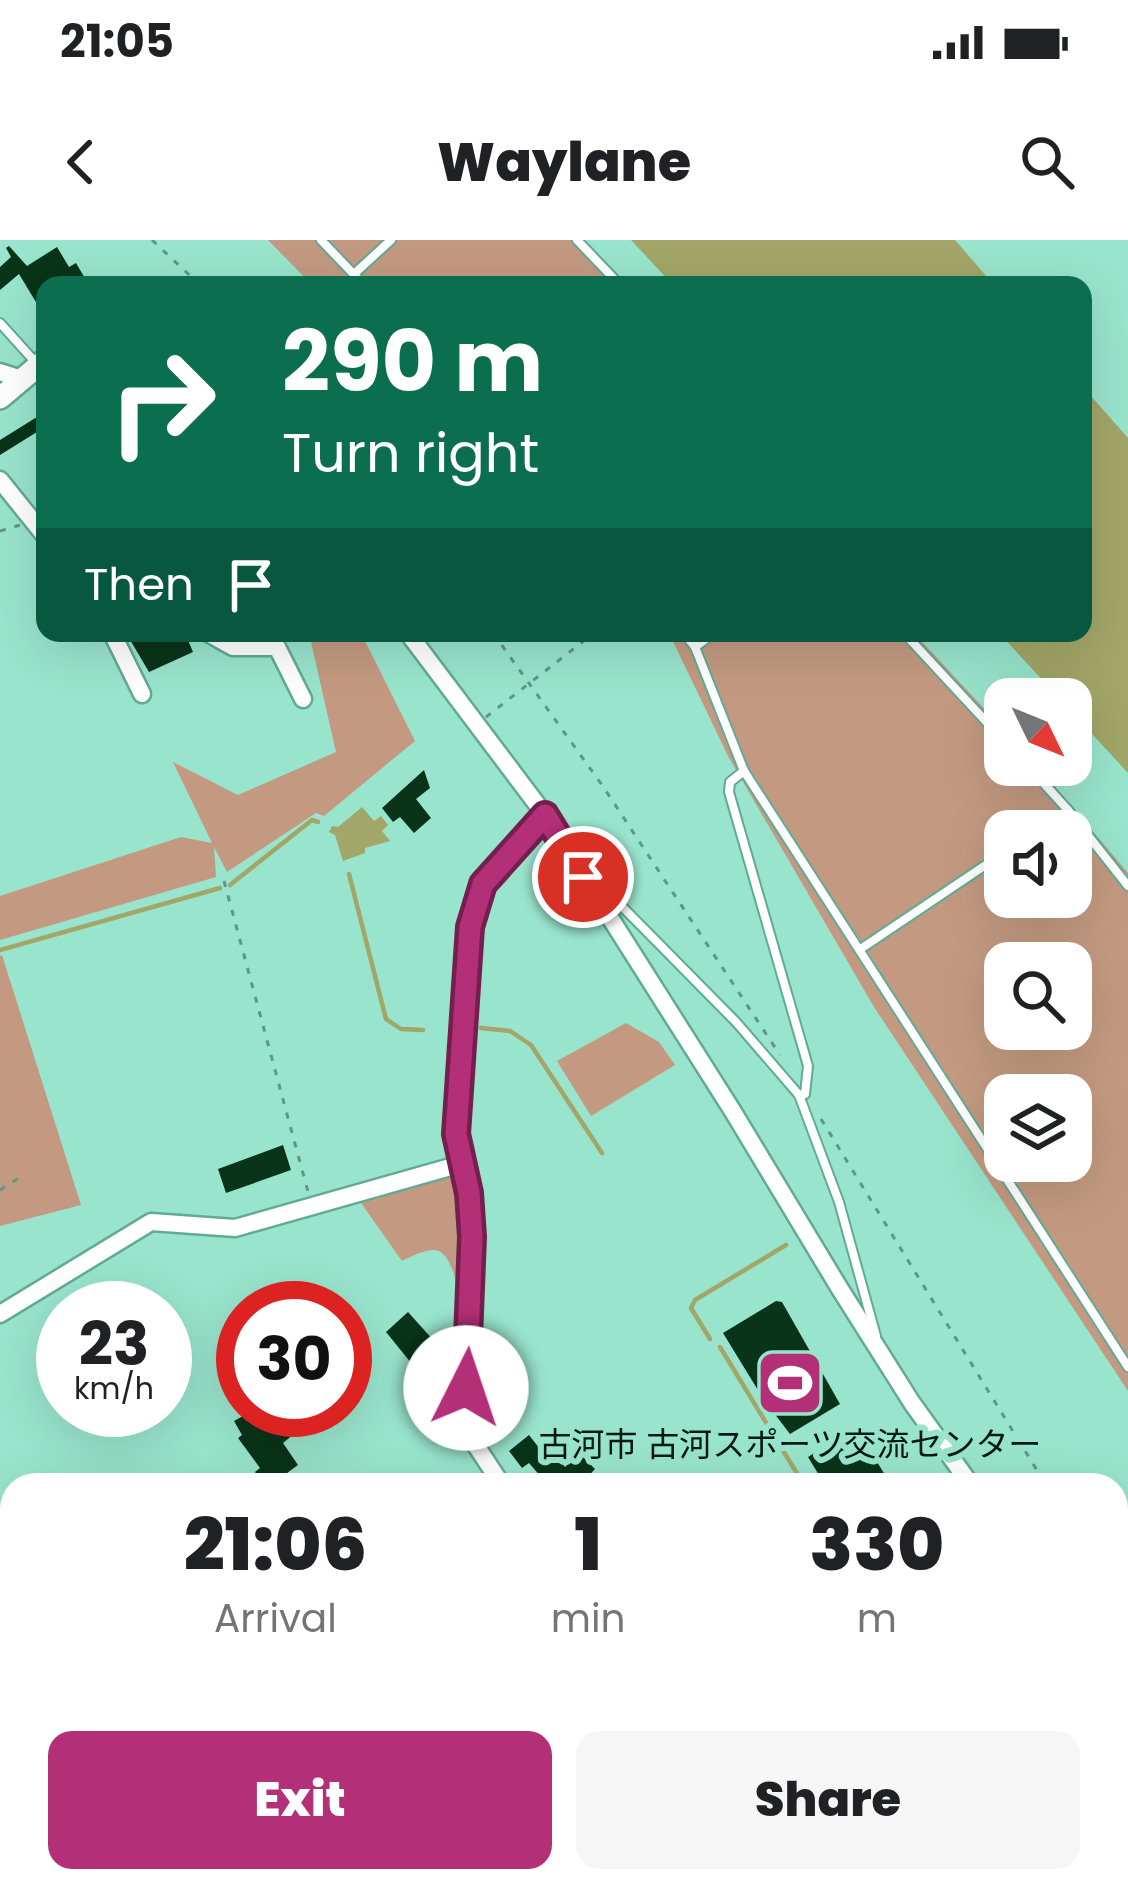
<!DOCTYPE html>
<meta charset="utf-8">
<style>
body{margin:0;font-family:Poppins,"Noto Sans JP",sans-serif;background:#f6f6f6;color:#202124;height:100vh;display:flex;flex-direction:column;font-size:45px;white-space:nowrap}
*{box-sizing:border-box;margin:0}
p{font-size:39px;color:#757577}
.icon{flex:none;width:66px;height:66px;fill:none;stroke:currentColor;stroke-width:2;stroke-linecap:round;stroke-linejoin:round}
.map{position:relative;flex:1;overflow:hidden}
.panel{position:absolute;left:0px;top:1233px;width:1128px;height:420px;display:flex;flex-direction:column;background:#fff;border-radius:36px 36px 0 0;box-shadow:0 12px 48px #0002}
.panel>*{flex:none}
.top-card{position:absolute;left:36px;top:36px;width:1056px;height:366px;border-radius:24px;box-shadow:0 12px 48px #0002;background:#0b6e4f;color:#fff;overflow:hidden}
.needle{width:78px;rotate:133deg}
.fabs{position:absolute;left:984px;top:438px;display:grid;gap:24px}
.fabs a{display:grid;place-items:center;width:108px;height:108px;border-radius:24px;background:#fff;box-shadow:0 12px 48px #0002;font-size:60px}
.speed{position:absolute;left:36px;top:1041px;display:flex;gap:24px;font-size:60px;font-weight:700;text-align:center}
.speed>*{display:grid;place-content:center;width:156px;height:156px;border-radius:50%;background:#fff;box-shadow:0 12px 48px #0002;line-height:1}
.speed small{font-size:30px;font-weight:400}
.speed .limit{border:18px solid #d22;background:#fff;color:#111}
.pin{position:absolute;display:grid;place-items:center;width:102px;height:102px;color:#fff;margin:-51px;border:6px solid #fff;border-radius:50%;box-shadow:0 3px 12px #0007}
.me{position:absolute;width:132px;margin:-66px;rotate:4deg;stroke-linejoin:round;filter:drop-shadow(0 0 9px #0008)}
.turn{display:flex;align-items:center;gap:42px;height:252px;padding:0 48px;font-size:54px}
.turn .icon{width:156px;height:156px;stroke-width:2.5}
.turn b{display:block;font-size:84px;line-height:102px}
.then{display:flex;align-items:center;height:114px;padding:0 48px;background:#0003;gap:24px;font-size:45px}
.eta{display:flex;justify-content:space-evenly;align-items:center;height:204px;text-align:center}
.eta b{font-size:72px;font-weight:800;line-height:84px}
.primary-button{display:flex;gap:24px;margin-top:auto;padding:24px 48px}
.primary-button a{flex:1;height:138px;border-radius:24px;background:#b32f77;color:#fff;font-size:48px;font-weight:800;line-height:138px;text-align:center}
.primary-button a+a{background:#f6f6f6;color:#202124}
.status{display:flex;justify-content:space-between;align-items:center;height:84px;padding:0 60px;background:#fff;direction:ltr}
.status svg{height:33px;fill:currentColor}
header{display:flex;justify-content:space-between;align-items:center;height:156px;padding:0 48px;background:#fff;font-size:54px;font-weight:800}
.map>svg:first-child{display:block}
</style>
<div class="status"><b>21:05</b><svg viewBox="0 0 49 12"><path d="M0 12V9h3v3zM5 12V6h3v6zM10 12V3h3v9zM15 12V0h3v12zM26 1h20v11H26zM47 4h2v5h-2z"/></svg></div>
<header><svg class="icon" aria-label="back" viewBox="0 0 24 24"><path d="M15 5l-7 7 7 7"/></svg>Waylane<svg class="icon" aria-label="search" viewBox="0 0 24 24"><circle cx="10" cy="10" r="6"/><path d="M15 15l6 6"/></svg></header>
<div class="map">
<svg width="1128" height="1653" viewBox="0 0 1128 1653">
<rect width="100%" height="100%" fill="#99e4cc"/>
<!-- green -->
<g fill="#c39a81" fill-rule="evenodd">
<polygon points="268,0 584,0 627,45 312,45"/>
<polygon points="309,393 361,393 415,501 324,576 316,573 227,632 214,607 216,637 0,700 0,656 181,597 212,603 173,522 238,555 336,512"/>
<path d="M669 393H914L1005 491V525H1037L1128 633V1151L874 767 728 516ZM1005 591H1071V657H1005ZM1005 723H1071V789H1005ZM1005 855H1071V921H1005Z"/>
<polygon points="2,715 81,965 0,986 0,716"/>
<polygon points="626,783 659,802 675,825 591,876 557,821"/>
<path d="M457 934 462 943 468 1045 457 1043C445 1005 438 1003 402 1021L361 963Z"/>
<polygon points="0,1332 12,1351 12,1641 199,1641 196,1653 0,1653"/>
<polygon points="1116,1517 1128,1532 1128,1653 1072,1653 1064,1641 1116,1641"/>
<polygon points="861,1641 1048,1641 1055,1653 839,1653"/>
</g>
<!-- water -->
<g fill="#a2a668">
<polygon points="631,0 955,0 994,45 673,45"/>
<polygon points="1083,147 1128,198 1128,533 1071,471 1071,459 1060,459 999,393 1083,393"/>
<polygon points="362,567 374,581 381,576 388,585 382,591 390,601 365,608 365,613 343,621 335,595 329,592 332,586 338,587"/>
</g>
<g fill="none" stroke-linecap="round" stroke-linejoin="round">
<!-- stream -->
<g stroke="#a2a668" stroke-width="4.5">
<polyline points="349,634 386,779 401,789 423,790"/>
<polyline points="230,645 312,580 318,582"/>
<polyline points="0,710 220,648"/>
<polyline points="481,788 510,791 531,805 602,913"/>
<polyline points="710,1099 691,1068 695,1060 786,1005"/>
<polyline points="720,1107 804,1245"/>
<polyline points="1054,1641 1061,1653"/>
</g>
</g>
<!-- building -->
<g fill="#093419">
<polygon points="9,6 27,26 57,7 69,27 76,23 89,45 45,45 45,77 19,34 0,50 0,27 11,17 6,8"/>
<polygon points="45,172 45,187 0,215 0,200"/>
<polygon points="126,393 185,393 193,412 149,432"/>
<polygon points="424,530 430,548 416,559 431,578 414,593 400,577 393,582 382,568"/>
<polygon points="283,905 291,930 226,953 218,929"/>
<polygon points="776,1061 782,1062 840,1164 790,1194 764,1160 723,1093"/>
<polygon points="408,1072 435,1102 450,1088 457,1095 456,1105 448,1113 456,1113 453,1184 434,1153 442,1146 445,1114 420,1134 386,1092"/>
<polygon points="254,1170 266,1186 283,1171 299,1190 283,1203 298,1225 283,1236 289,1245 264,1245 255,1232 260,1228 238,1198 242,1195 234,1181"/>
<polygon points="856,1187 891,1245 825,1245 808,1217"/>
<polygon points="529,1195 550,1222 556,1216 565,1227 579,1213 595,1229 580,1245 548,1245 529,1223 522,1228 509,1211"/>
<polygon points="480,1641 505,1641 511,1653 457,1653"/>
</g>
<g fill="none" stroke-linecap="round" stroke-linejoin="round">
<!-- service casing -->
<g stroke="#61ab95" stroke-width="12">
<g id="service">
<polyline points="321,0 364,45"/>
<polyline points="577,0 620,45"/>
<polyline points="354,34 391,0"/>
<polyline points="0,83 37,124"/>
<polyline points="684,393 695,407 744,531 1128,1127"/>
<polyline points="904,393 1005,502"/>
<polyline points="695,407 714,393"/>
<polyline points="1027,525 1068,570 1128,646"/>
<polyline points="744,531 730,542 729,552 808,826 805,854 799,855"/>
<polyline points="1036,591 1068,570"/>
<polyline points="588,632 736,782 799,855 839,962 876,1096"/>
<polyline points="862,708 1005,612"/>
</g>
</g>
<!-- minor casing -->
<g stroke="#61ab95" stroke-width="21">
<g id="minor">
<polyline points="0,132 22,139"/>
<polyline points="0,240 45,296"/>
<polyline points="112,393 142,454"/>
<polyline points="208,393 233,407 277,407 303,459"/>
<polyline points="408,393 545,575 732,870 840,1049 912,1163 971,1245"/>
<polyline points="0,1074 151,982 235,988 461,924"/>
<polyline points="502,1245 469,1195 465,1177 473,1034 469,953 456,894 470,687 483,644 545,575"/>
<polyline points="0,1321 12,1329"/>
<polyline points="1116,1503 1128,1519"/>
<polyline points="350,1641 360,1653"/>
<polyline points="196,1653 199,1641"/>
<polyline points="571,1653 580,1641"/>
<polyline points="731,1653 762,1641"/>
<polyline points="822,1653 848,1641"/>
</g>
</g>
<!-- tertiary casing -->
<g stroke="#61ab95" stroke-width="26">
<polyline id="tertiary" points="0,158 45,120"/>
</g>
<!-- trunk casing -->
<g stroke="#61ab95" stroke-width="32">
<g id="trunk">
<polyline points="1116,1467 1128,1460"/>
<polyline points="771,1653 801,1641"/>
</g>
</g>
<!-- path -->
<g stroke="#5f9786" stroke-width="3" stroke-dasharray="6 9" stroke-linecap="butt">
<polyline points="152,0 200,45"/>
<polyline points="0,291 20,285"/>
<polyline points="493,393 602,545 780,815"/>
<polyline points="486,477 594,393"/>
<polyline points="224,641 308,952"/>
<polyline points="821,879 1046,1245"/>
<polyline points="0,950 25,934"/>
<polyline points="1116,1358 1128,1376"/>
<polyline points="0,1365 12,1393"/>
<polyline points="0,1514 6,1547 1,1653"/>
<polyline points="0,1618 12,1616"/>
<polyline points="69,1653 80,1641"/>
</g>
<!-- service -->
<use href="#service" stroke="#fff" stroke-width="8"/>
<!-- minor -->
<use href="#minor" stroke="#fff" stroke-width="16"/>
<!-- tertiary -->
<use href="#tertiary" stroke="#fff" stroke-width="21"/>
<!-- trunk -->
<use href="#trunk" stroke="#fff" stroke-width="27"/>
</g>
<g fill="none" stroke-linecap="round" stroke-linejoin="round">
<!-- route casing -->
<g stroke="#741f4d" stroke-width="30">
<polyline id="route" points="466,1148 472,997 469,953 456,894 470,687 483,644 545,575 583,637"/>
</g>
<!-- route -->
<use href="#route" stroke="#b32f77" stroke-width="21"/>
</g>
<!-- icons -->
<defs>
<g id="stadium-square" transform="scale(3.45)"><rect x="-9" y="-9" width="18" height="18" rx="4" fill="#b32f77" stroke="#99e4cc"/><path d="M0-5a6.5 5 0 1 0 0 10a6.5 5 0 1 0 0-10ZM-3.5-1.8h7v3.6h-7Z" fill="#fff"/></g>
</defs>
<g fill-rule="evenodd">
<use href="#stadium-square" x="790" y="1143"/>
</g>
<g text-anchor="middle" stroke-width="12" stroke-linejoin="round" paint-order="stroke">
<!-- poi labels -->
<g font-size="33" fill="#001a12" stroke="#99e4cc">
<text x="790" y="1216">古河市 古河スポーツ交流センター</text>
</g>
</g>
</svg>
<div class="fabs">
<a><svg class="needle" viewBox="-14 -14 28 28"><path d="M0-13l5 13h-10z" fill="#e53935"/><path d="M0 13l5-13h-10z" fill="#757577"/></svg></a>
<a><svg class="icon" aria-label="sound" viewBox="0 0 24 24"><path d="M4 9h4l5-4v14l-5-4H4zM17 9q2 3 0 6"/></svg></a>
<a><svg class="icon" aria-label="search" viewBox="0 0 24 24"><circle cx="10" cy="10" r="6"/><path d="M15 15l6 6"/></svg></a>
<a><svg class="icon" aria-label="layers" viewBox="0 0 24 24"><path d="M12 4l9 5-9 5-9-5zM3 14l9 5 9-5"/></svg></a>
</div>
<div class="speed"><div>23<small>km/h</small></div><div class="limit">30</div></div>
<div class="pin" style="left:583px;top:637px;background:#d93025"><svg class="icon" aria-label="arrive" viewBox="0 0 24 24"><path d="M6 21V4h12l-3 4 3 4H6"/></svg></div>
<svg class="me" style="left:466px;top:1148px" viewBox="-20 -20 40 40"><circle r="19" fill="#fff"/><path d="M0-13L10 11 0 6-10 11z" fill="#b32f77"/></svg>
<div class="top-card">
<div class="turn"><svg class="icon" aria-label="right" viewBox="0 0 24 24"><path d="M7 20v-9h11M14 6l5 5-5 5"/></svg><div><b>290 m</b>Turn right</div></div>
<div class="then">Then<svg class="icon" aria-label="arrive" viewBox="0 0 24 24"><path d="M6 21V4h12l-3 4 3 4H6"/></svg></div>
</div>
<section class="panel">
<div class="eta">
<div><b>21:06</b><p>Arrival</p></div>
<div><b>1</b><p>min</p></div>
<div><b>330</b><p>m</p></div>
</div>
<div class="primary-button"><a>Exit</a><a>Share</a></div>
</section>
</div>
